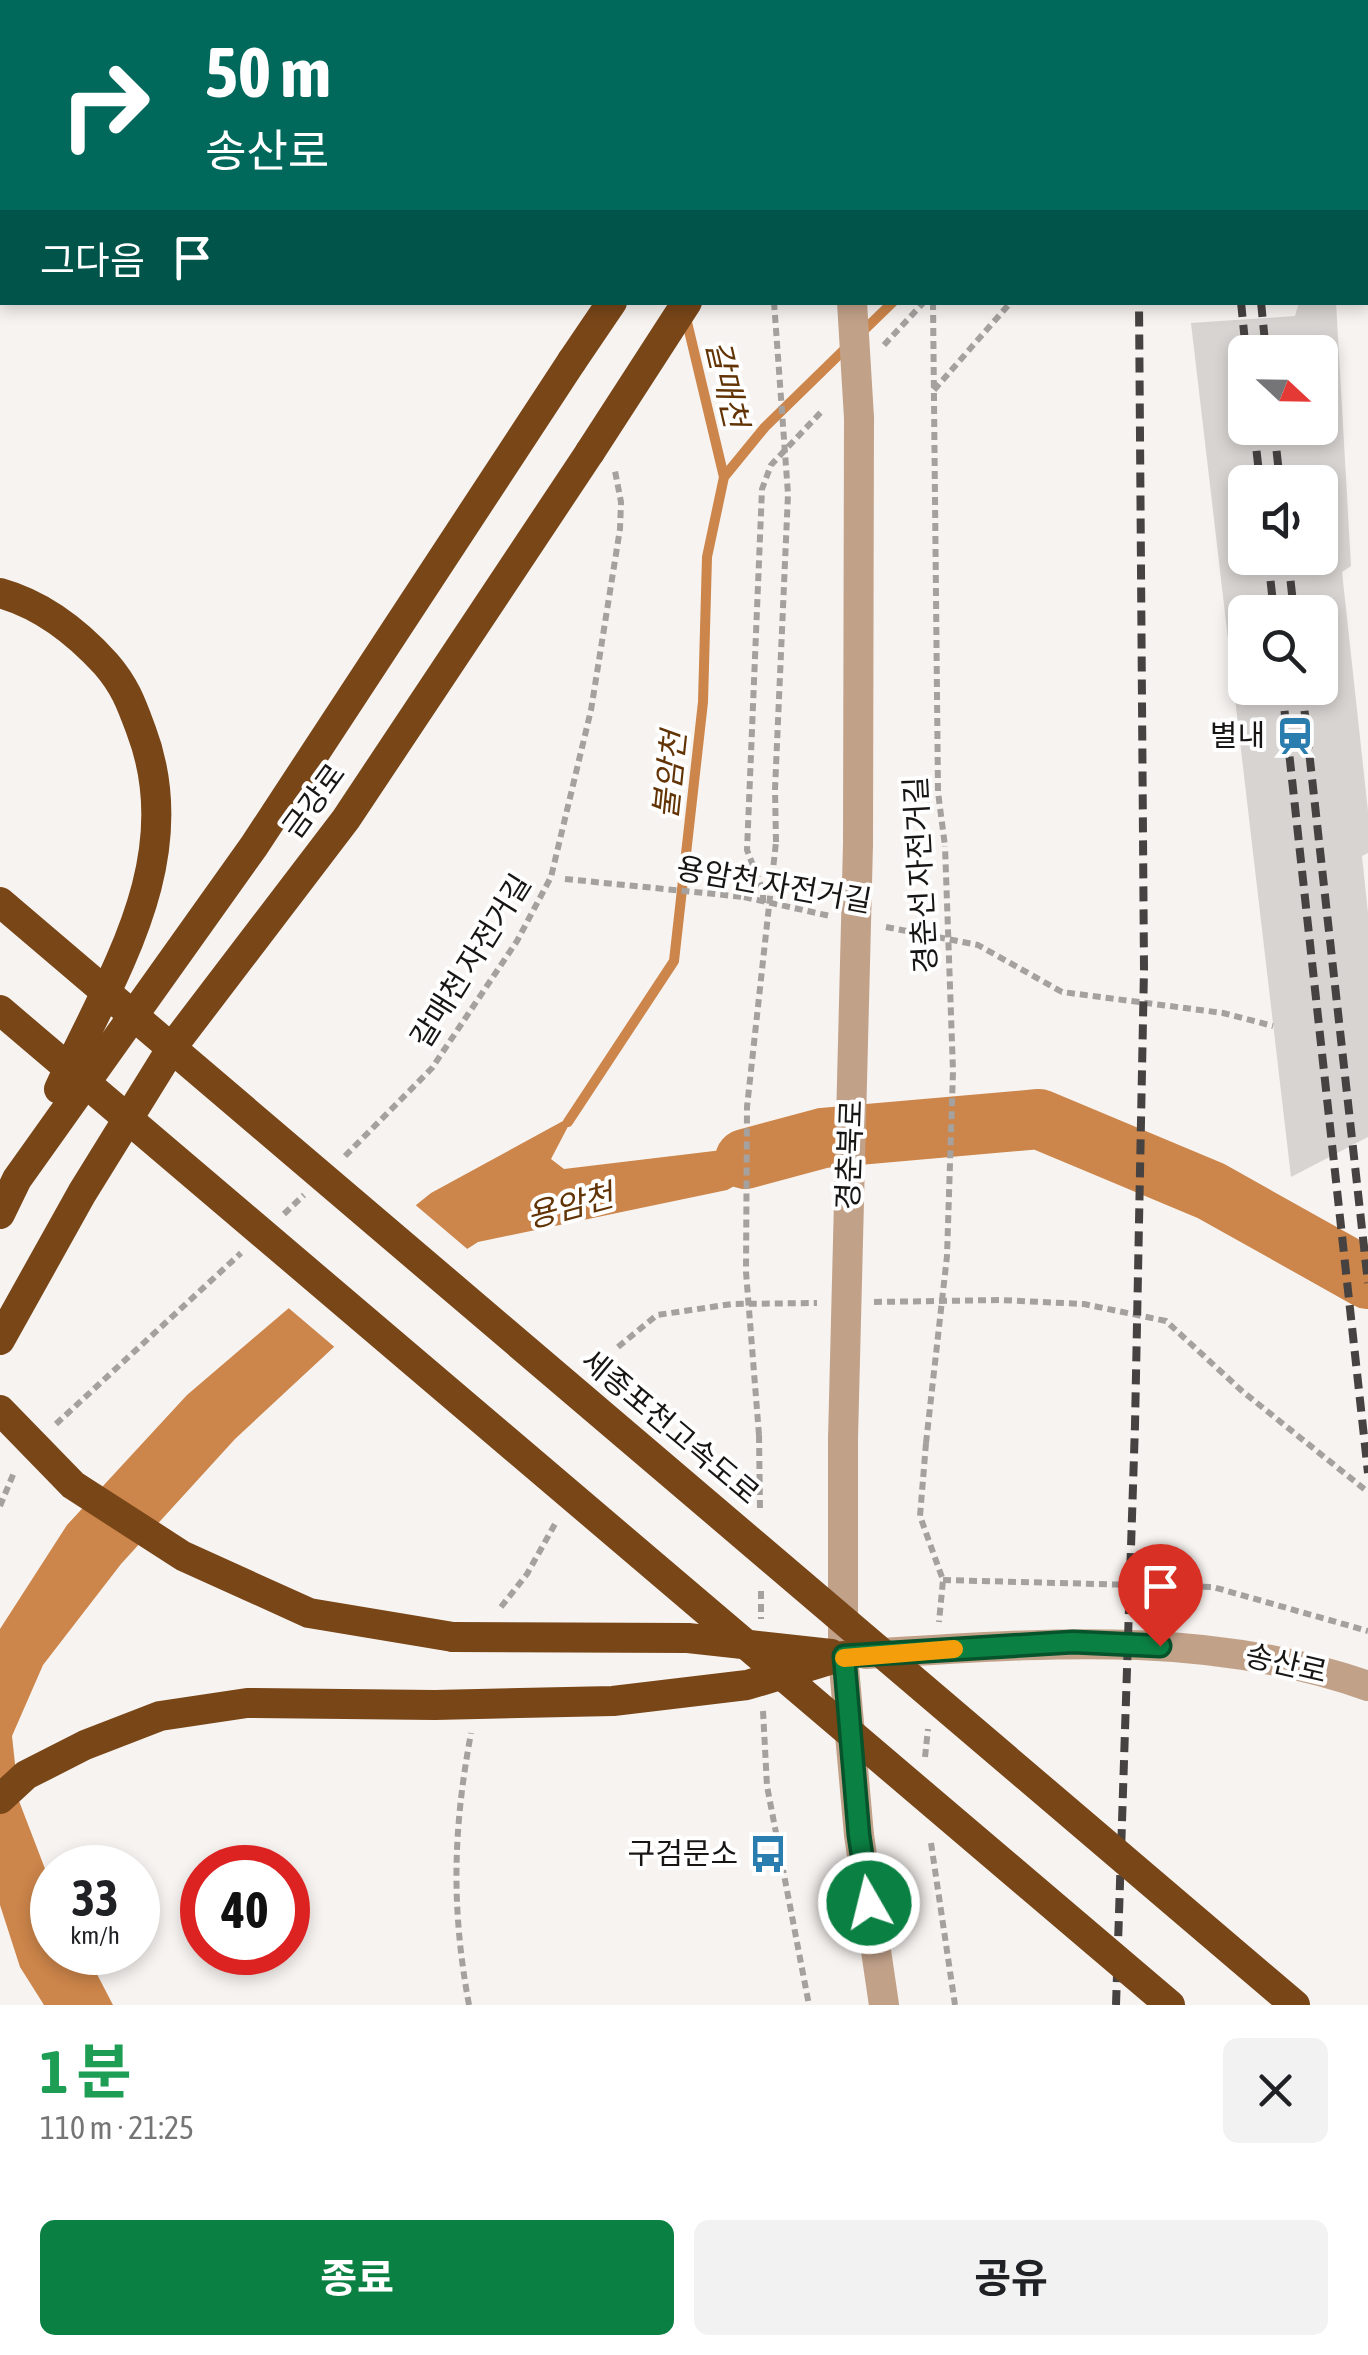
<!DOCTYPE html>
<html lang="ko">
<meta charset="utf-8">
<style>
body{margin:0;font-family:"Asap Condensed","Noto Sans KR",sans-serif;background:#f2f2f2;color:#202124;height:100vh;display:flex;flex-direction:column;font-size:38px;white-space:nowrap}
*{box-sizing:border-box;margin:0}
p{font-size:32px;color:#757577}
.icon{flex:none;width:55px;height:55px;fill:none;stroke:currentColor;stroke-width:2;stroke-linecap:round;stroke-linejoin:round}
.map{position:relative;height:2005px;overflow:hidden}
.panel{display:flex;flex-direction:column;background:#fff;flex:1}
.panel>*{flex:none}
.banner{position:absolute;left:0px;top:0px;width:1370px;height:305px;box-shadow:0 5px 15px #0003;background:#00695c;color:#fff;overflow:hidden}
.needle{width:65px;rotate:112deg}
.buttons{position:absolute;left:1228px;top:335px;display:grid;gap:20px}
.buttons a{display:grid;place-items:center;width:110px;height:110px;border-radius:15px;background:#fff;box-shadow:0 5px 15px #0003;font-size:50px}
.speed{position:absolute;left:30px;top:1845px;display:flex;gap:20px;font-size:50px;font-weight:700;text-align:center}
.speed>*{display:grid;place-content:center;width:130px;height:130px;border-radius:50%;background:#fff;box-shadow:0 5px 15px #0003;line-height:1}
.speed small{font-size:25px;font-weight:400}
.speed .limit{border:15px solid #d22;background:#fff;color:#111}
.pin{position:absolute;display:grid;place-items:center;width:85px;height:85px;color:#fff;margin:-102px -42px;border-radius:50% 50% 50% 0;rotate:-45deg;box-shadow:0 0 10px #0007}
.pin .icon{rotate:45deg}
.me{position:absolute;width:110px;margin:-55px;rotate:352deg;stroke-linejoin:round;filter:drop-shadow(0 0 8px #0008)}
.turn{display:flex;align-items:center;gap:35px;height:210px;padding:0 40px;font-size:45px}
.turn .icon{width:130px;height:130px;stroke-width:2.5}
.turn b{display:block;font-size:70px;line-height:85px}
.then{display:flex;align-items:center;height:95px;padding:0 40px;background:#0003;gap:20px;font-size:38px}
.round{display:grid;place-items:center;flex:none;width:105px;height:105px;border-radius:15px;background:#f2f2f2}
.headline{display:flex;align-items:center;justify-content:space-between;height:170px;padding:0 40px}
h1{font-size:60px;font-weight:700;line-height:75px;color:#1e9e55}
.action{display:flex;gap:20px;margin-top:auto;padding:20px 40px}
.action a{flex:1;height:115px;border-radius:15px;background:#0b8043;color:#fff;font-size:40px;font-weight:700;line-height:115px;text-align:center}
.action a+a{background:#f2f2f2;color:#202124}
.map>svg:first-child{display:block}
</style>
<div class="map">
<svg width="1368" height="2005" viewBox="0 0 1368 2005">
<rect width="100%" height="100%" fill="#f7f3f0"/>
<!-- water -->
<polygon fill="#cc854a" points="574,1115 551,1159 564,1169 823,1138 727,1190 478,1242 377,1307 235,1439 121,1564 43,1665 12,1736 19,1801 52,1887 52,1952 86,1953 113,2005 44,2005 20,1967 0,1905 0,1629 67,1525 187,1395 303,1296 431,1193"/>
<!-- pier -->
<g fill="#f7f3f0">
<polygon points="822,1133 827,1136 825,1142 734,1192 734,1144"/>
<polygon points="412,1202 472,1253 380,1311 338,1350 285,1305"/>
</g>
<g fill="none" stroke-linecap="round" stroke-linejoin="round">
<!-- stream -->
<g stroke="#cc854a" stroke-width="10">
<polyline points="571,0 572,2"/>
<polyline points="1181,2 1184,0"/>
<polyline points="686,318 724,477"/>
<polyline points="861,333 893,302"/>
<polyline points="568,1122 674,961 703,702 707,557 724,477 765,427 849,345"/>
</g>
<!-- river -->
<polyline stroke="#cc854a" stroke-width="60" points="745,1159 823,1138 1039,1119 1211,1191 1368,1279"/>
</g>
<!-- building -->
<path fill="#d8d4d1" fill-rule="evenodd" d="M1299 302H1336L1351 566 1342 572 1368 811V853L1362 856 1368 913V1137L1291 1177 1191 323 1295 316ZM1245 352H1320V428H1245ZM1245 482H1320V558H1245ZM1245 612H1320V688H1245Z"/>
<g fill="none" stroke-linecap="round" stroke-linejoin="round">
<!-- path -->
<g stroke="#a4a19f" stroke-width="6" stroke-dasharray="8 5" stroke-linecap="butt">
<polyline points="463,0 464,2"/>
<polyline points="664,0 665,2"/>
<polyline points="959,2 960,0"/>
<polyline points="1075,2 1077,0"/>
<polyline points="1277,2 1280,0"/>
<polyline points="1324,2 1326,0"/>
<polyline points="933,302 938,792 945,846"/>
<polyline points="884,345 924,302"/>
<polyline points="934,390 1011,302"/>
<polyline points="776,842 775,789 788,494"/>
<polyline points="744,897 830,916"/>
<polyline points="763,903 763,891 747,850 762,489 771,465 822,411"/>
<polyline points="886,927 978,945 1062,992 1223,1013 1273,1026"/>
<polyline points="345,1156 432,1068 517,941 551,877 591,710 620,529 621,502 615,471"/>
<polyline points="284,1214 304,1195"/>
<polyline points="874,1302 1000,1300 1084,1304 1166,1321 1242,1391 1368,1492"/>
<polyline points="618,1347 657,1315 732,1304 817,1303"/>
<polyline points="56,1424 241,1253"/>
<polyline points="759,1435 760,1509"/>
<polyline points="926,1443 920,1516 943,1580 939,1622"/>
<polyline points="0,1506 15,1470"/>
<polyline points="943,1580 1213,1587 1368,1631"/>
<polyline points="761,1591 761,1619"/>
<polyline points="501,1607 527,1574 555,1524"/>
<polyline points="763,1711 767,1786 809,2005"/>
<polyline points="925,1757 928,1729"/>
<polyline points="931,1843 955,2005"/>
<path d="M469 2005C451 1907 453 1830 471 1733"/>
</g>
<!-- minor -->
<g stroke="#c2a189" stroke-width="30">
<polyline points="858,844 859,418"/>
<polyline points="843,1439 843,1656 859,1835 884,2005"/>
<path d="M866 1654C1037 1644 1203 1628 1368 1686"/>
</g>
<!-- major -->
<g stroke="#945b2b" stroke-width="30">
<polyline points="754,0 755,2"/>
<polyline points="897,2 898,0"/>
</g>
<!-- highway -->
<g stroke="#794618" stroke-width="30">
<polyline points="828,2 830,0"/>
<path d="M0 593C43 605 77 632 106 664 125 686 131 703 141 730 190 859 112 974 59 1089"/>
<polyline points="0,1214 17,1179 254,846 572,361"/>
<polyline points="0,1340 82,1193 173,1046 346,819 590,452"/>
<polyline points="453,1637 688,1638 831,1654"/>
<polyline points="0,1799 26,1775 85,1745 160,1716 247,1703 435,1705 613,1701 747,1685 843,1656"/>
</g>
<!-- rail -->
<g stroke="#454241" stroke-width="8" stroke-dasharray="15 8" stroke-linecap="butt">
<polyline points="1131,0 1132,2"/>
<polyline points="1208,0 1208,2"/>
<polyline points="1233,0 1234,2"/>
<polyline points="1241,302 1246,352"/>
<polyline points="1261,302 1266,352"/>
<polyline points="1254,428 1260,482"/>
<polyline points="1274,428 1280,482"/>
<polyline points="1268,558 1274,612"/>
<polyline points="1288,558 1294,612"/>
<polyline points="1282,688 1368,1473"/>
<polyline points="1302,688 1368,1283"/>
<polyline points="1116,2005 1135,1425 1144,969 1139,302"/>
</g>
<!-- path-bridge -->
<g stroke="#a4a19f" stroke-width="6" stroke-dasharray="8 5" stroke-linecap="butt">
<polyline points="774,302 788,494"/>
<polyline points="565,879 744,897"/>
<polyline points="759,1435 746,1272 747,1107 776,842"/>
<polyline points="926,1443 947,1256 953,1071 945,846"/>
</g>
<!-- minor-bridge -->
<g stroke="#c2a189" stroke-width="30">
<polyline points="852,302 859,418"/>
<polyline points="843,1439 858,844"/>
</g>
<!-- highway-bridge -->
<g stroke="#794618" stroke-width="30">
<polyline points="572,361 612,302"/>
<polyline points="590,452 687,302"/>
<polyline points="0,902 1295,2005"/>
<polyline points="0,1010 1170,2005"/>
<polyline points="0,1410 73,1485 183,1556 309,1613 453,1637"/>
</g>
</g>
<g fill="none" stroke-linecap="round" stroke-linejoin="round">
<!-- route casing -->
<g stroke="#07532c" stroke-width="25">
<polyline id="route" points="869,1903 859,1835 844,1656 1073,1642 1160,1646"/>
</g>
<!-- route -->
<use href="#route" stroke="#0b8043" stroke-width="18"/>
<!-- slow -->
<polyline stroke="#f59e0b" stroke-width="18" points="844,1658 954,1649"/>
</g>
<!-- icons -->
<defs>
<g id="station-bare" transform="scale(3)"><path d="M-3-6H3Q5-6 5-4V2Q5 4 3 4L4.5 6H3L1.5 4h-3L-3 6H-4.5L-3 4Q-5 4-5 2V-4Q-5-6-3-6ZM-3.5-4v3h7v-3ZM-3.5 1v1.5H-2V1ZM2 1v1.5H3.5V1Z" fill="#2a7eaf" stroke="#fff" stroke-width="2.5" paint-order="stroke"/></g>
<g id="bus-bare" transform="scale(3)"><path d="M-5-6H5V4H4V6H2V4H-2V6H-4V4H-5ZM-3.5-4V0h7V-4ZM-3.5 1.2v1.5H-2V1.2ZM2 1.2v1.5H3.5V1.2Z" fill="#2a7eaf" stroke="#fff" stroke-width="2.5" paint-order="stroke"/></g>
</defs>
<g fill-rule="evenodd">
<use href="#station-bare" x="1295" y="736"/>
<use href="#bus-bare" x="768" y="1854"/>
</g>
<g text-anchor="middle" stroke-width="8" stroke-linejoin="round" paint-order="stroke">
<!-- poi labels -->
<g font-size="30" fill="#181615" stroke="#fff" text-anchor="end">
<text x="1265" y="746">별내</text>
<text x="738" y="1864">구검문소</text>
</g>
<!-- street labels -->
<g font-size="30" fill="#181615" stroke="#fff">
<text transform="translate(314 801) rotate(-54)" y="10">금강로</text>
<text transform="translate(921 875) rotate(-93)" y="10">경춘선 자전거길</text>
<text transform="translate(774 885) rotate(10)" y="10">용암천 자전거길</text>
<text transform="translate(471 961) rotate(-58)" y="10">갈매천 자전거길</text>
<text transform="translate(850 1155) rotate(-88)" y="10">경춘북로</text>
<text transform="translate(670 1427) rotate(40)" y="10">세종포천고속도로</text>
<text transform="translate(1286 1664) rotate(13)" y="10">송산로</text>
</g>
<!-- water labels -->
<g font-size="32" font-style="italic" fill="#623304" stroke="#fff">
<text transform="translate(727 384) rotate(77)" y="11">갈매천</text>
<text transform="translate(670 775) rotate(-84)" y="11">불암천</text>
<text transform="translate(570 1206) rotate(-15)" y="11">용암천</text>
</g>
</g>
</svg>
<div class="buttons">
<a><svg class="needle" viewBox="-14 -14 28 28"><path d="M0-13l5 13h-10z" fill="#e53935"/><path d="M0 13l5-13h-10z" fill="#757577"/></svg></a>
<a><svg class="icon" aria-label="sound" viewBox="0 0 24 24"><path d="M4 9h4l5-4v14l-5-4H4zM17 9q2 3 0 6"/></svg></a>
<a><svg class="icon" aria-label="search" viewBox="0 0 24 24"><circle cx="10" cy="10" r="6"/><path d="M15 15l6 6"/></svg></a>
</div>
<div class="speed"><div>33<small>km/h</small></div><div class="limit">40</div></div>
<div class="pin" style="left:1160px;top:1646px;background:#d93025"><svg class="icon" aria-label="arrive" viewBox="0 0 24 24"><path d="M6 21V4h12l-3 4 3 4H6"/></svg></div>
<svg class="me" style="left:869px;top:1903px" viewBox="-20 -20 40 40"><circle r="17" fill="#0b8043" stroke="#fff" stroke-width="3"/><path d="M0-11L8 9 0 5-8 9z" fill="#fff"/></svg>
<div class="banner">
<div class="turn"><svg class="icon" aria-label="right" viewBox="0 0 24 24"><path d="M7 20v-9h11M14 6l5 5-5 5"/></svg><div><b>50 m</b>송산로</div></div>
<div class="then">그다음<svg class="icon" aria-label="arrive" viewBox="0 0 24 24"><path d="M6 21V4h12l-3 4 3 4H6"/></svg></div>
</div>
</div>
<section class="panel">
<div class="headline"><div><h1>1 분</h1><p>110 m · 21:25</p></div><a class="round"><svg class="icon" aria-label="close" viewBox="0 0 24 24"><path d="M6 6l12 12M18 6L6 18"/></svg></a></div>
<div class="action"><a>종료</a><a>공유</a></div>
</section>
